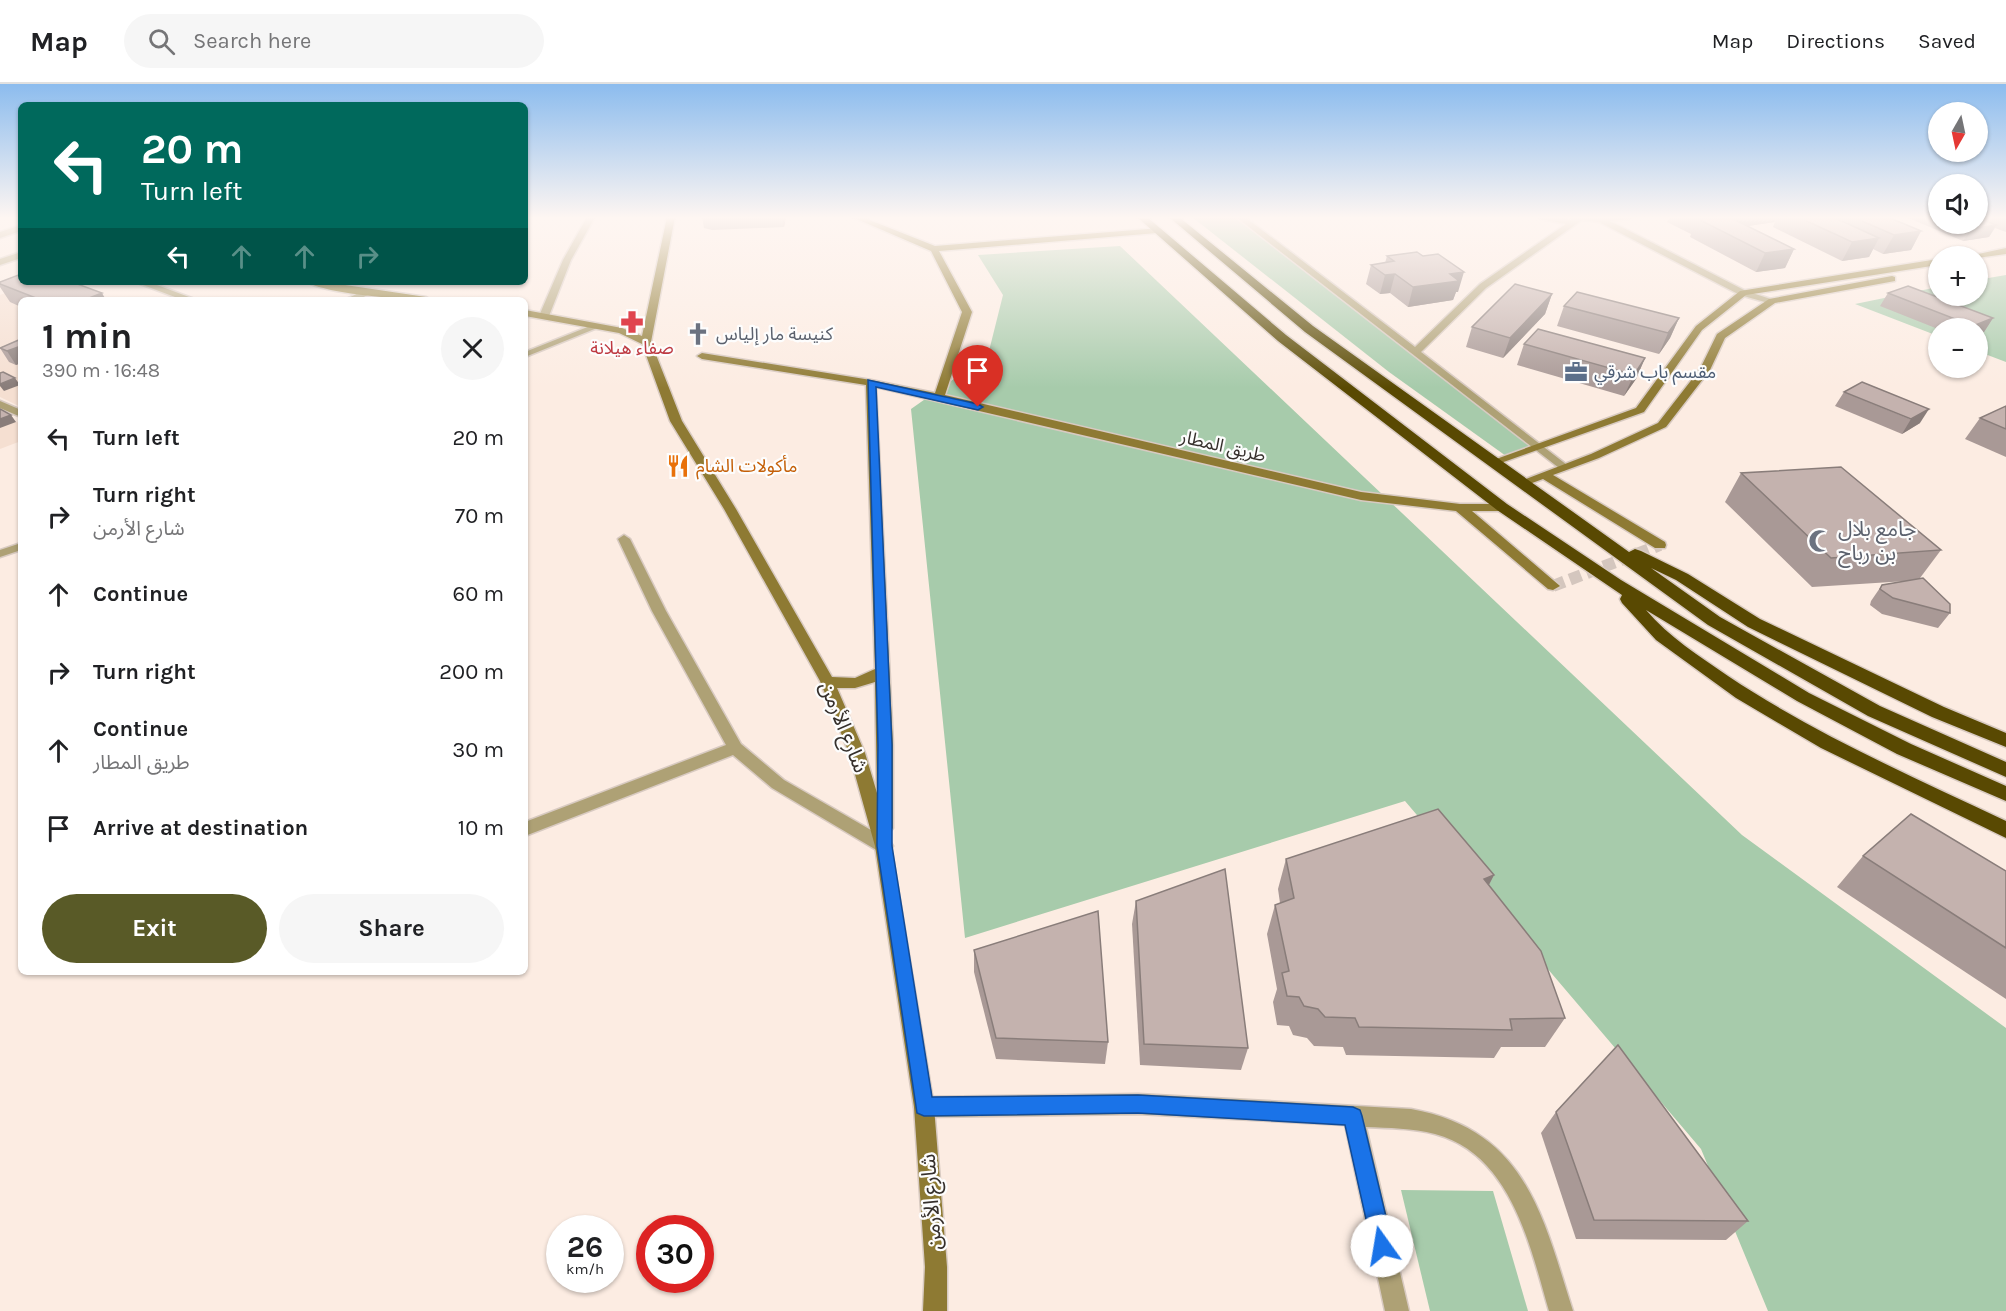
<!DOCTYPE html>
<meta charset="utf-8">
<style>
body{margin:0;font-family:Karla,"Noto Sans Arabic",sans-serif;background:#f6f6f6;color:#202124;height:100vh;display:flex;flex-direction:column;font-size:22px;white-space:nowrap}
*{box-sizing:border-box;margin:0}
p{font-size:20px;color:#757577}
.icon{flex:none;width:33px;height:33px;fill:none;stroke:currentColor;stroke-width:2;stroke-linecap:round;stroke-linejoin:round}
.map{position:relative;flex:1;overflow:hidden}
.side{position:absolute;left:18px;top:213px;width:510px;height:678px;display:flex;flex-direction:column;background:#fff;border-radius:9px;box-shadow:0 2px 4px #0004}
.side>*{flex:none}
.guide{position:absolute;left:18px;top:18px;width:510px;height:183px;border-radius:9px;box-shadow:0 2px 4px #0004;background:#00695c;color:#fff;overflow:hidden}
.needle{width:39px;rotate:189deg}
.tools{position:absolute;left:1928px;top:18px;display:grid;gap:12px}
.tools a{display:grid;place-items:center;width:60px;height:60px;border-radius:50%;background:#fff;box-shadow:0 2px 4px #0004;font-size:30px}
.speed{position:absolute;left:546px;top:1131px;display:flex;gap:12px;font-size:30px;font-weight:700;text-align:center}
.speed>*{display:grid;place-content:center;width:78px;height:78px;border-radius:50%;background:#fff;box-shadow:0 2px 4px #0004;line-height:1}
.speed small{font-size:15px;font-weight:400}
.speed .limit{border:9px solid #d22;background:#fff;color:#111}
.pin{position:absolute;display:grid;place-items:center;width:51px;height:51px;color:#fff;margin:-62px -26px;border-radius:50% 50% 50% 0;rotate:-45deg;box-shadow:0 0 6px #0007}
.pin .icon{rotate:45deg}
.me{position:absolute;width:66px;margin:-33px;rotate:347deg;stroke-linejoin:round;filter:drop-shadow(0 0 4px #0008)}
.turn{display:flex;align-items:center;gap:21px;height:126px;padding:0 24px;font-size:27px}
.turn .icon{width:78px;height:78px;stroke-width:2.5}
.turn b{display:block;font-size:42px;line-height:51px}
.lanes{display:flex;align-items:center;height:57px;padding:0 24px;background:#0003;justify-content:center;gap:30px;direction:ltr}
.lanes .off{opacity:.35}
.round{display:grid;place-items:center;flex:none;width:63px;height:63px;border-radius:32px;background:#f6f6f6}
.summary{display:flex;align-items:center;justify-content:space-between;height:102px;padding:0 24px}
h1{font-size:36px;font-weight:700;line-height:45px}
.cta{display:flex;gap:12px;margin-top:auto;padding:12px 24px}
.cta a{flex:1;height:69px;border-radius:36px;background:#595a27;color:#fff;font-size:24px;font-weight:700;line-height:69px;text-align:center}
.cta a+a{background:#f6f6f6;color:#202124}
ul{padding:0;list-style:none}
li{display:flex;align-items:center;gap:18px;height:78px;padding:0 24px}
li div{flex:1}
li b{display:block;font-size:22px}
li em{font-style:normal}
header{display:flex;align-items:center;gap:36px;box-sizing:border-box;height:84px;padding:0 30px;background:#fff;border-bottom:2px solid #e0e0e0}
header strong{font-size:28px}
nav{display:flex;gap:33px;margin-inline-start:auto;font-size:21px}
.search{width:420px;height:54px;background:#f6f6f6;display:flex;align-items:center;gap:15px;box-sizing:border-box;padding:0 21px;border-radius:33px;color:#757577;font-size:22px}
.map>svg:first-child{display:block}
</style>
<header>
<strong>Map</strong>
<div class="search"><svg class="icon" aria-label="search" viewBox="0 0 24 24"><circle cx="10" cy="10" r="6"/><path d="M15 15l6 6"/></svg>Search here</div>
<nav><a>Map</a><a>Directions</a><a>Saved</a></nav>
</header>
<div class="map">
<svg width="2006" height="1227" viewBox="0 0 2006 1227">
<rect width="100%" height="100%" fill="#fcece2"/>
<!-- built -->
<g fill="#f5dfd1">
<polygon points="36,198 53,198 106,216 21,216 21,323 0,313 0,211"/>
<polygon points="0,330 21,340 21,357 0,365"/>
</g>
<!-- green -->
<g fill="#a7cbab">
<polygon points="1192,133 1240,133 1535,362 1506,372 1389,288"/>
<polygon points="1120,162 1742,751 2006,944 2006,1227 1768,1227 1701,1065 1405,717 965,854 911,325 988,271 1003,211 978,171"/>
<polygon points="2006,191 2006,278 1977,267 1977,244 1938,244 1938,252 1855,220 1938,203 1938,212 1977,212 1977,196"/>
<polygon points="1401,1106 1493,1107 1528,1227 1430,1227"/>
</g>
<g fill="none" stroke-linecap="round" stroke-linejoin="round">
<!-- secondary-tunnel -->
<polyline stroke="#d4c6be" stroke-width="12" stroke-dasharray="12 6" stroke-linecap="butt" points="1553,502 1660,461"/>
<!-- lane casing -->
<g stroke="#d8cac1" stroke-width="3">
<g id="lane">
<polygon points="595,240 602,242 525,273 525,268"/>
<polygon points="21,459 21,466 0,473 0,466"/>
</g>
</g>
<!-- street casing -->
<g stroke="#d8cac1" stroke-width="3">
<g id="street">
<polygon points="587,133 595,133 571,176 549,232 541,234 539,232 563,176"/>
<polygon points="1236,133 1245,133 1415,263 1480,200 1566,140 1540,135 1539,133 1571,136 1575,133 1633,133 1629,135 1610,137 1746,207 1777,217 1772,220 1740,211 1599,138 1582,136 1486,204 1421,268 1567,381 1567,385 1563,387"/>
<polygon points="21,141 21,147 0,154 0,148"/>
<polygon points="21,168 21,174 0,181 0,175"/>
<polygon points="135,198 149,198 197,216 183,216"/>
<polygon points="367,205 372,208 370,210 357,216 344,216"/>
<polygon points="0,317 21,326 21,333 0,324"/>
<polygon points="624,451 630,455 666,527 741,660 784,696 890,757 893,762 890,767 884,769 878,767 772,704 733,671 525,752 525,738 726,661 652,527 618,455"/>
<path d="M1138 1010 1411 1025C1526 1046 1542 1130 1573 1227H1549C1530 1162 1511 1070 1435 1050 1412 1044 1389 1044 1366 1043L1409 1227H1385L1345 1041 1138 1030 924 1033 917 1030 914 1023 917 1016 924 1013Z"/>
</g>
</g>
<!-- secondary casing -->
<g stroke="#d8cac1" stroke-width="3">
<g id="secondary">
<path d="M667 133H675L651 258 682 337 736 425 832 593 855 594 875 585 866 301 702 275 697 272 702 269 871 296 935 309 962 228 931 167 852 133H862L935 162 1160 144 1161 146 1157 149 939 167 972 228 945 311 1361 408 1460 420H1506L1508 423 1502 427H1472L1560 502 1553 506 1548 505 1456 427 1361 416 876 303 893 661V744L889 749 934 1023 947 1183V1227H923L925 1183 914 1023 875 762 849 669 820 597 724 425 670 337 642 260 619 249 525 232V226L622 244 642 252ZM875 598 877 709 865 669 837 604H855Z"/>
<polygon points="2006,164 2006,170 1977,174 1969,172"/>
<polygon points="1938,175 1938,181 1746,211 1702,246 1644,328 1498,380 1490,380 1488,378 1636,324 1696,242 1740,207"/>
<polygon points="1892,192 1895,193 1895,197 1775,219 1725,254 1710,286 1666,343 1599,374 1553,391 1665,458 1666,461 1665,464 1655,464 1543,395 1524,402 1518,398 1591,370 1658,339 1700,285 1717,250 1769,215"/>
<path d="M307 198H325L426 213 431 216C406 216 326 210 307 198Z"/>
</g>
</g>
<!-- highway casing -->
<g stroke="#d8cac1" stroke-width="3">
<g id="highway">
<path d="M1137 133H1147L1286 251 1507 420 1621 496 1809 609 1911 660 2006 702V717L1897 670 1797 617 1646 526C1669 553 1699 572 1728 592 1815 650 1911 692 2006 737V754L1821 664 1736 614 1656 556 1622 519 1620 515 1622 511 1497 426 1278 257Z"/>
<polygon points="1169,133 1179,133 1313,242 1629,468 1635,465 1641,467 1688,490 1760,535 1944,623 2006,649 2006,663 1932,633 1748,543 1676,496 1651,484 1720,533 1880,622 2006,678 2006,693 1868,632 1708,541 1305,248"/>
</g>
</g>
<!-- lane -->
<use href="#lane" fill="#aea175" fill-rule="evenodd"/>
<!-- street -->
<use href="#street" fill="#aea175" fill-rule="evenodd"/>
<!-- secondary -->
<use href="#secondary" fill="#8e7a33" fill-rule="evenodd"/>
<!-- highway -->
<use href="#highway" fill="#594902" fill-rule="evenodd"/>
</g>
<!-- wall -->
<g fill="#a99996">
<polygon points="702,133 786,133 784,143 712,146 704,144"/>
<polygon points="1670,133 1888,133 1921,147 1911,166 1883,170 1873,165 1869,173 1842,177 1773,143 1775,138 1748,142 1794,165 1785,184 1756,188 1690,153 1691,150 1667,138"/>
<polygon points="1906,133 1938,133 1938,140 1977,140 1977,133 2006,133 2006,148 1995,144 1989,153 1963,157"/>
<polygon points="1387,172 1458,208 1456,208 1453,216 1408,223 1390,209 1380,210 1366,200 1371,181 1385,179"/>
<polygon points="0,198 106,216 21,216 21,223 10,218 0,203"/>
<polygon points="1888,209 1993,234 1984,248 1977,250 1977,244 1938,245 1880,222"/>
<polygon points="1552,210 1545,230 1503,274 1466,263 1472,243"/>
<polygon points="1564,222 1679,234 1670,254 1659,270 1557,242"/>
<polygon points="21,255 21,279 16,281 9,278 0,264"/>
<polygon points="1524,260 1645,274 1636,295 1624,312 1517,281"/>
<polygon points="1844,308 1920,339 1902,350 1835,322"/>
<polygon points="2006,322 2006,373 1965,355 1980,334"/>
<polygon points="1741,389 1941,466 1920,494 1950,529 1938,544 1882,530 1870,521 1871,517 1882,501 1907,497 1812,503 1725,418"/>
<polygon points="1863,772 2006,787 2006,915 1837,803"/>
<polygon points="1286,775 1494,791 1489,801 1565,934 1545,963 1501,963 1494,974 1346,971 1343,963 1314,962 1307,954 1293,951 1289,942 1277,941 1273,918 1277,905 1267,850 1275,821 1280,819 1278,805"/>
<polygon points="1136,817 1248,964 1241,986 1140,981 1132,840"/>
<polygon points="974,866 1108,958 1105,980 996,975 974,888"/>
<polygon points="1556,1028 1748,1137 1726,1156 1576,1155 1541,1049"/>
</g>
<!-- shaded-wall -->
<g fill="#897d7a">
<polygon points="783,133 786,133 784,143"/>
<polygon points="1700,133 1778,133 1775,138 1720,146 1699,135"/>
<polygon points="1996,141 1989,153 1963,157 1971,145"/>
<polygon points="1921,147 1911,166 1883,170 1894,151"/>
<polygon points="1879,154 1869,173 1842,177 1852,158"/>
<polygon points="1794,165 1785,184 1756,188 1765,169"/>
<polygon points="1464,188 1458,208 1456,208 1453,216 1408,223 1413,203 1450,190"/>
<polygon points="1395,190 1390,209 1380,210 1385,191"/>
<polygon points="102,209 106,216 84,216"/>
<polygon points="1552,210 1545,230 1503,274 1510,254"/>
<polygon points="1679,234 1670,254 1659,270 1668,249"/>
<polygon points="1993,234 1984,248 1977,250 1977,244 1971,244 1973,242"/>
<polygon points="21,262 21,279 16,281 7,267"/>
<polygon points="1645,274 1636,295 1624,312 1634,291"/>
<polygon points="15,294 20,301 4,307 0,302 0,300"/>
<polygon points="1929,325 1920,339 1902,350 1911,335"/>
<polygon points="11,331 16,338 0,344 0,335"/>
<polygon points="1494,791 1478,821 1484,795"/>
</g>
<!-- building -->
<g fill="#c4b2ae" stroke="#897d7a" stroke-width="1.5">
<polygon points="1716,133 1729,133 1794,165 1765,169 1698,135"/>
<polygon points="1798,133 1833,133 1879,154 1852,158"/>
<polygon points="1853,133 1888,133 1921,147 1894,151"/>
<polygon points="1977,133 1996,141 1971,145 1959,140 1977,140"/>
<polygon points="1417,168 1423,172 1438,170 1464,188 1450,190 1459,197 1413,203 1395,190 1385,191 1371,181 1394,177 1387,172"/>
<polygon points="21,190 21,198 72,198 102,209 84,216 41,216 0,200 0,198"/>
<polygon points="1515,200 1552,210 1510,254 1472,243"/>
<polygon points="1908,202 1993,234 1973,242 1888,209"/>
<polygon points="1577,208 1679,234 1668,249 1564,222"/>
<polygon points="1538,245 1645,274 1634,291 1524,260"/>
<polygon points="21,255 21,262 7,267 0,264"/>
<polygon points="3,288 15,294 0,300 0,289"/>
<polygon points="1862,298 1929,325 1911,335 1844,308"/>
<polygon points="2006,322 2006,345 1980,334"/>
<polygon points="0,325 11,331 0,335"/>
<polygon points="1841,383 1941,466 1831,474 1741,389"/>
<polygon points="1923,494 1950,520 1950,529 1893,514 1880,505 1882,501"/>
<polygon points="1438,725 1494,791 1484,795 1541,867 1565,934 1510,935 1512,946 1359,943 1355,934 1325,933 1318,925 1304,922 1299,913 1287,912 1282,889 1289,887 1275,821 1294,814 1286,775"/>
<polygon points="1911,730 2006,787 2006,864 1863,772"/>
<polygon points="1225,785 1248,964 1144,960 1136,817"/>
<polygon points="1098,827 1108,958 996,954 974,866"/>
<polygon points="1618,961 1748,1137 1594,1136 1556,1028"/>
</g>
<!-- sky -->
<linearGradient id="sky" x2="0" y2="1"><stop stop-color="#8cbcee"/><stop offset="0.44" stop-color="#fef6f2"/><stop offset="1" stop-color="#fef6f2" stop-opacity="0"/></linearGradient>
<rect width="2006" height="304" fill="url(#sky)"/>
<!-- route -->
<polygon fill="#1a73e8" stroke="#114b97" stroke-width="1.5" points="868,296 978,320 983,323 978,326 876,303 892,661 892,762 932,1013 1138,1011 1353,1023 1360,1026 1362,1032 1393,1162 1390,1169 1382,1172 1375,1169 1372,1162 1345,1041 1138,1029 924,1032 917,1029 877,762 878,661"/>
<!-- icons -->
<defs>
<g id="pharmacy-bare" transform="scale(1.8)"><path d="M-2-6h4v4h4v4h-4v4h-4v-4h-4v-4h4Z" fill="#e0444e" stroke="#fdfdfd" stroke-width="2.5" paint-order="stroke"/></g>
<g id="church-bare" transform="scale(1.8)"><path d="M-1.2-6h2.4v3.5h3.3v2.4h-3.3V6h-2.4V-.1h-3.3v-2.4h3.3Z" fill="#6b7280" stroke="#fdfdfd" stroke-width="2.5" paint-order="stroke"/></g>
<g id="office-bare" transform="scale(1.8)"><path d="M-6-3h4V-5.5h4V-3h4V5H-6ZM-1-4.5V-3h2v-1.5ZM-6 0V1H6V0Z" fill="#5c6f8a" stroke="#fdfdfd" stroke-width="2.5" paint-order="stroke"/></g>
<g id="restaurant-bare" transform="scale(1.8)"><path d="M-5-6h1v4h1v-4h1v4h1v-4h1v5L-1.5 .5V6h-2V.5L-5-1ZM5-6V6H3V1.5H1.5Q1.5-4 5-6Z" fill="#e8710a" stroke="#fdfdfd" stroke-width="2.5" paint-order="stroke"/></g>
<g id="mosque-bare" transform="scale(1.8)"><path d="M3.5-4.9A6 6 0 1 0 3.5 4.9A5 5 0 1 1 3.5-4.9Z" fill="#6b7280" stroke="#fdfdfd" stroke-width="2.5" paint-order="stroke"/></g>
</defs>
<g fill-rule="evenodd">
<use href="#pharmacy-bare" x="632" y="238"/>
<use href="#church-bare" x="698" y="250"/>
<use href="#office-bare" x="1576" y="288"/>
<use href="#restaurant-bare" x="678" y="382"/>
<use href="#mosque-bare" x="1820" y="457"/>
</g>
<g text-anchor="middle" stroke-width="4.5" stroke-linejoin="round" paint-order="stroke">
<!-- far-worship labels -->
<g font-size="18" fill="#5b616d" stroke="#fdfdfd" text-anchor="start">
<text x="716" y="256">كنيسة مار إلياس</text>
</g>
<!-- far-health labels -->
<g font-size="18" fill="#be3a42" stroke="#fdfdfd">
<text x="632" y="270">صفاء هيلانة</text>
</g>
<!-- far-service labels -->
<g font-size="18" fill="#4e5e75" stroke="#fdfdfd" text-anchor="start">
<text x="1594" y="294">مقسم باب شرقي</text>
</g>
<!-- far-street labels -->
<g font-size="18" fill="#36302c" stroke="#fdfdfd">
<text transform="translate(1223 362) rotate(13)" y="6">طريق المطار</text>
</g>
<!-- far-food labels -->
<g font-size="18" fill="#c56008" stroke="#fdfdfd" text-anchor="start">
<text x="696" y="388">مأكولات الشام</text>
</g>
<!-- worship labels -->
<g font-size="21" fill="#5b616d" stroke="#fdfdfd" text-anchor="start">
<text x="1838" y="452">جامع بلال<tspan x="1838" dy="24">بن رباح</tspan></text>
</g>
<!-- street labels -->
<g font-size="21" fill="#36302c" stroke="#fdfdfd">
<text transform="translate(844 643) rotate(68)" y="7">شارع الأرمن</text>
<text transform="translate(931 1118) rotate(-94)" y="7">شارع الأرمن</text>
</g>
</g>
</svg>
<div class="tools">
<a><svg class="needle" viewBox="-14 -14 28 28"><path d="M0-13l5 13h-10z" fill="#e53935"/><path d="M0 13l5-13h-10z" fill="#757577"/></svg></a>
<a><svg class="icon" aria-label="sound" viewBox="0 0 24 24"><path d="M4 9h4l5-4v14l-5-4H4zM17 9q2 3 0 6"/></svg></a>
<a>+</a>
<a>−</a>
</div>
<div class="speed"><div>26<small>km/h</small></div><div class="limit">30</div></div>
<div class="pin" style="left:978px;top:323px;background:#d93025"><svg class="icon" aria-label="arrive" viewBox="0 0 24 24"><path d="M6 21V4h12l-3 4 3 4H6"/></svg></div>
<svg class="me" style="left:1382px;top:1162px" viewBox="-20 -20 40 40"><circle r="19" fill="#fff"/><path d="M0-13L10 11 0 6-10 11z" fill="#1a73e8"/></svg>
<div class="guide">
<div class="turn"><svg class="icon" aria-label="left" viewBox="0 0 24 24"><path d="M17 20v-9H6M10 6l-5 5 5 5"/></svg><div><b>20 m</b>Turn left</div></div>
<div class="lanes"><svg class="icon" aria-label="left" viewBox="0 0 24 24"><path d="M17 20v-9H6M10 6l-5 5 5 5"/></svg><svg class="icon off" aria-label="ahead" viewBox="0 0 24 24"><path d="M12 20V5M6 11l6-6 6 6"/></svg><svg class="icon off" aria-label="ahead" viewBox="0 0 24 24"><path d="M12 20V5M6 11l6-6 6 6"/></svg><svg class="icon off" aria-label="right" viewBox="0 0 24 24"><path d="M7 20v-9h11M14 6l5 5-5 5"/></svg></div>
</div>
<section class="side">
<div class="summary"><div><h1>1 min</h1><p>390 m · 16:48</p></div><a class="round"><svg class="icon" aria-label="close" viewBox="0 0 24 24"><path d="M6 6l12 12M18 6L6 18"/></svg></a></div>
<ul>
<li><svg class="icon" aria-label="left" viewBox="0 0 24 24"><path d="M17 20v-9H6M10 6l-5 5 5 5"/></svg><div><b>Turn left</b></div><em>20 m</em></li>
<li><svg class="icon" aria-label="right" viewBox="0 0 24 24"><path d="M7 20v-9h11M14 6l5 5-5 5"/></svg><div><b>Turn right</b><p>شارع الأرمن</p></div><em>70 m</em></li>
<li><svg class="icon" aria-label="ahead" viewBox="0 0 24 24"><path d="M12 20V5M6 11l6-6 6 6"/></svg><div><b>Continue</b></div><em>60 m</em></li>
<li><svg class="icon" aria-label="right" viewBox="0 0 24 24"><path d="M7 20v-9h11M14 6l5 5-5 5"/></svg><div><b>Turn right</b></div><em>200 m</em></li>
<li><svg class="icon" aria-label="ahead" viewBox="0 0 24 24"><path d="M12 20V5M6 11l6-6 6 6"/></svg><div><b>Continue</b><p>طريق المطار</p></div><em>30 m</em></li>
<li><svg class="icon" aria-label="arrive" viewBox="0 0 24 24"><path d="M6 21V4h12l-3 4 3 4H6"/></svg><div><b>Arrive at destination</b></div><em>10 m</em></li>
</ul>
<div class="cta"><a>Exit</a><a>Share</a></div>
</section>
</div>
